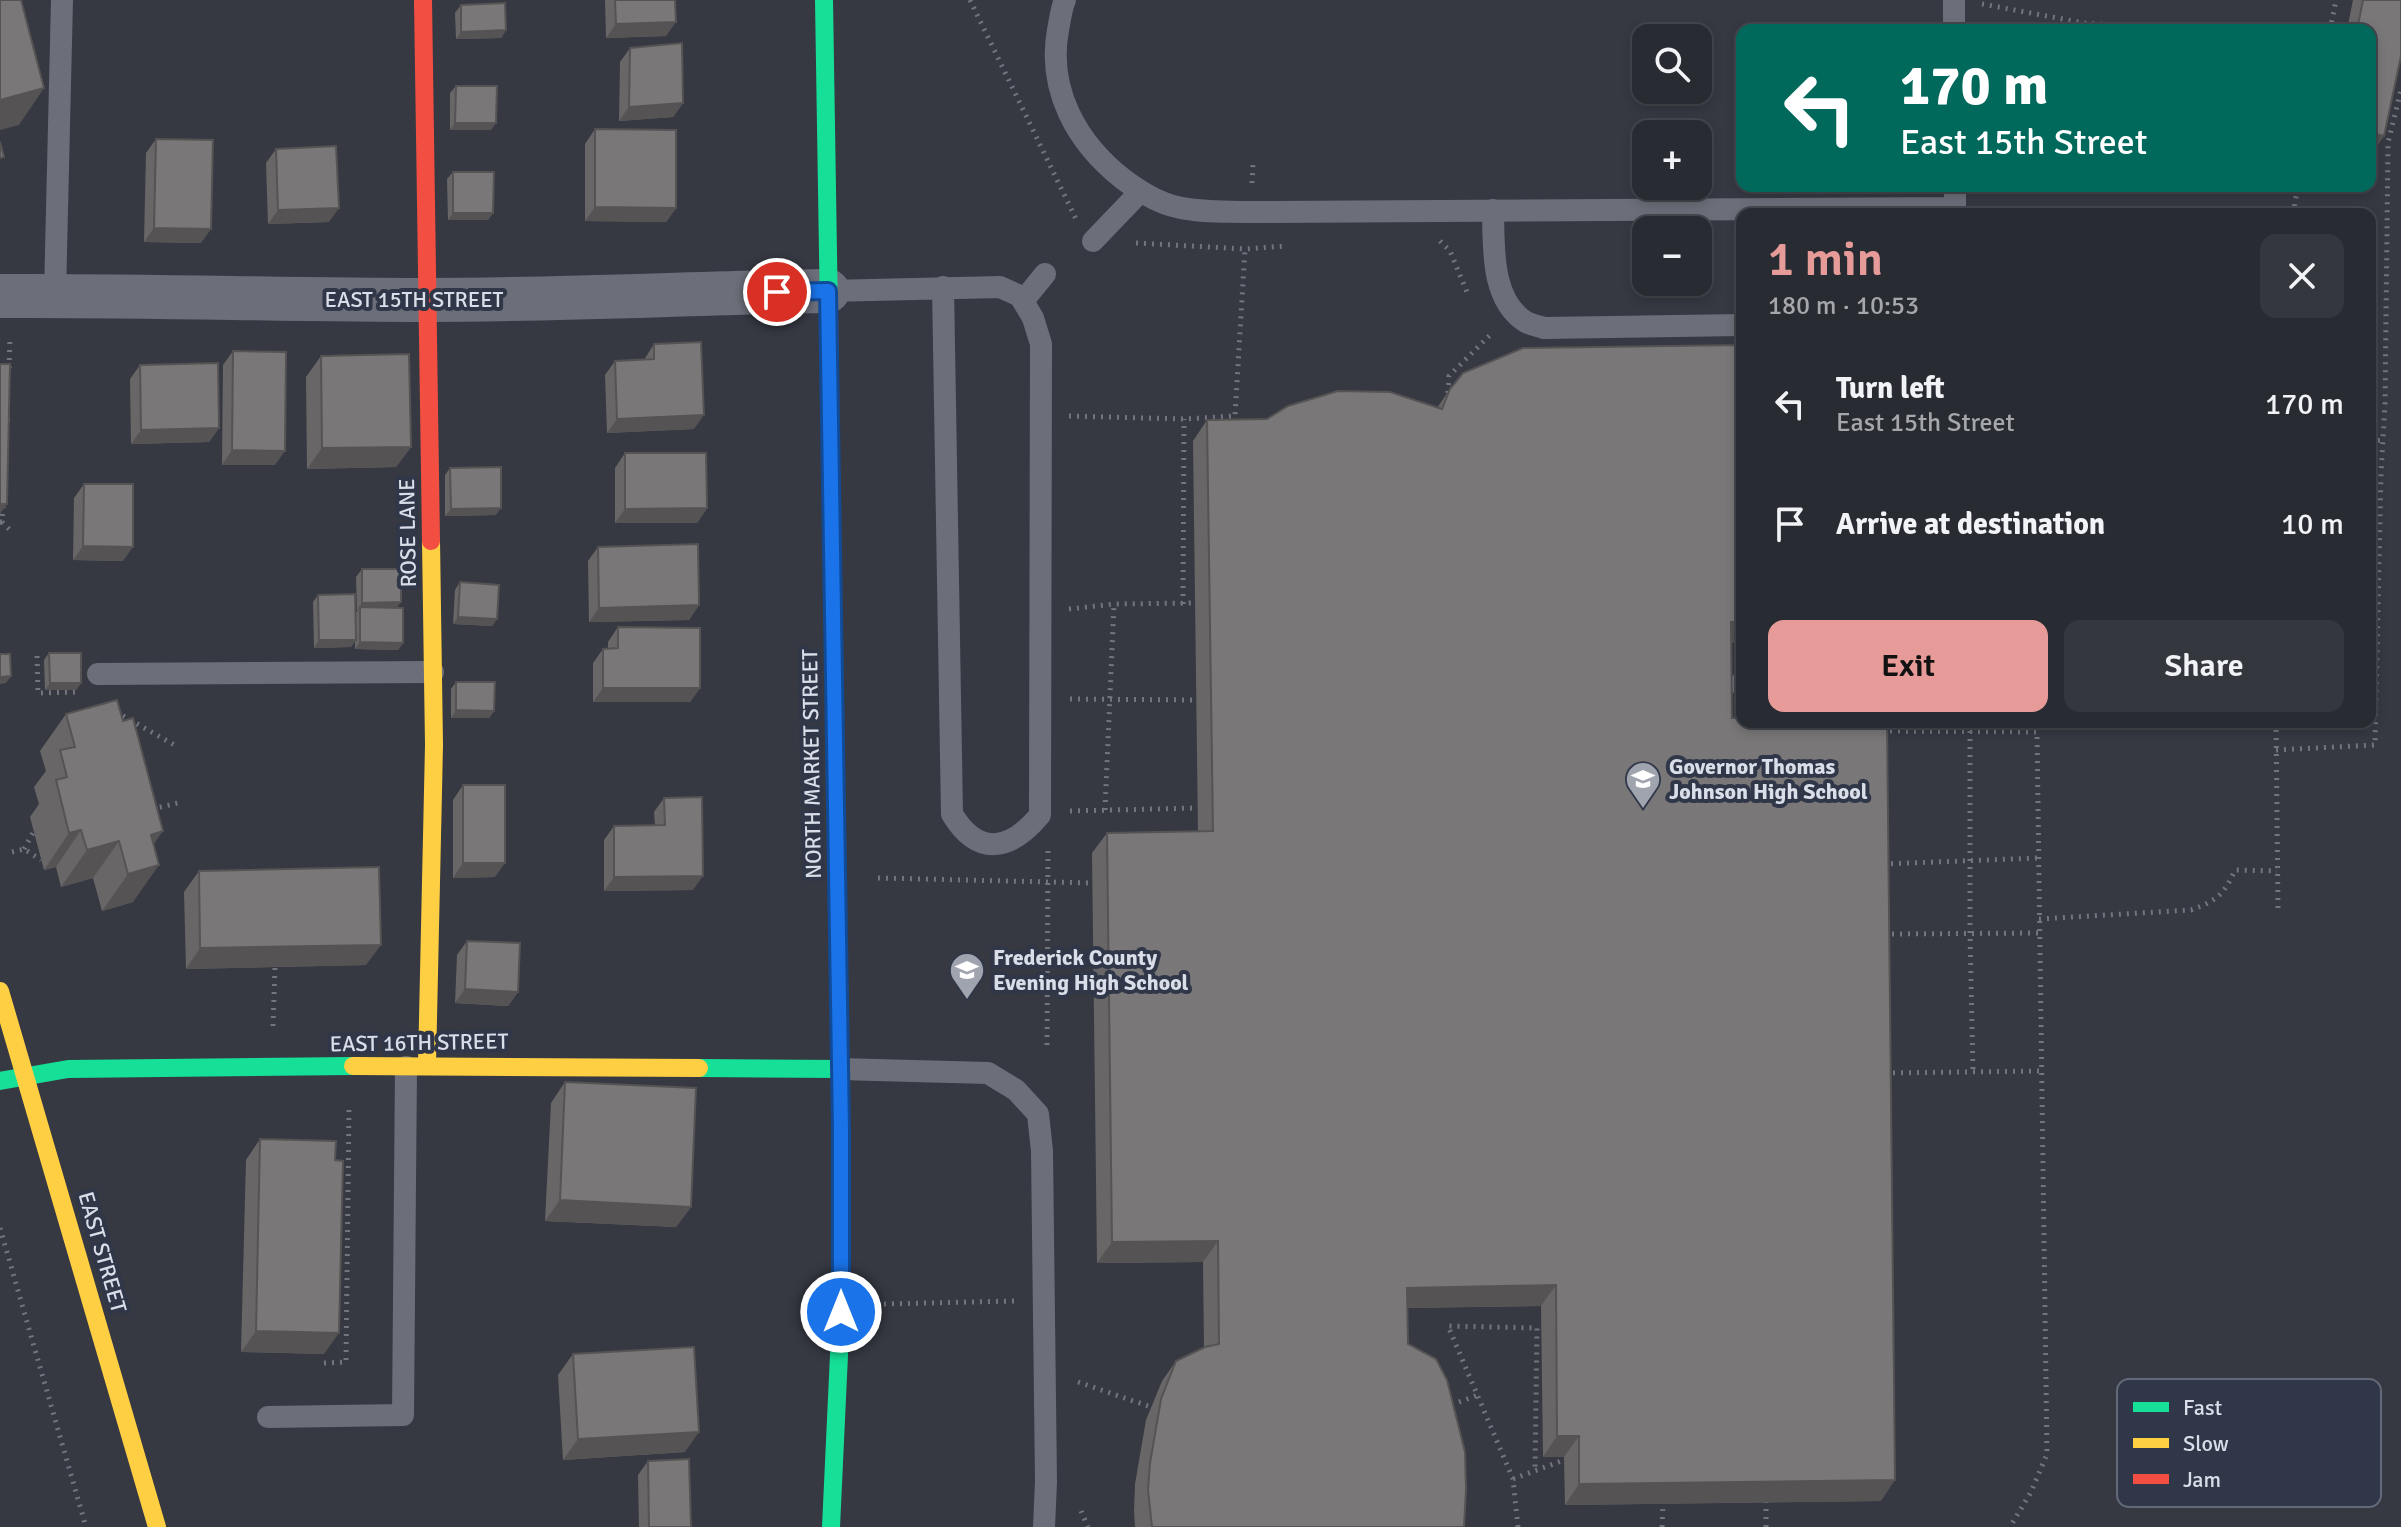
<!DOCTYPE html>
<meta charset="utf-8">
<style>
body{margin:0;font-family:Signika,sans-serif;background:#34373e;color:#f1f3f6;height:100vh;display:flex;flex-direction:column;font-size:30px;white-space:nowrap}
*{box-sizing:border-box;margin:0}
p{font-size:26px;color:#a5a7ac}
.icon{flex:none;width:44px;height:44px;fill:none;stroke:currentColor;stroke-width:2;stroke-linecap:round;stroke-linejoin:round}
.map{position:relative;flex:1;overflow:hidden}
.panel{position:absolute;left:1736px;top:208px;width:640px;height:520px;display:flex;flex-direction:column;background:#282b32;border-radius:16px;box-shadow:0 4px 12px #0003,0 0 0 2px #44474d}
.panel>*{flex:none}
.top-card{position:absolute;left:1736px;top:24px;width:640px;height:168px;border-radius:16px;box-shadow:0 4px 12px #0003,0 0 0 2px #44474d;background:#00695c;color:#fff;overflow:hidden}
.controls{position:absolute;left:1632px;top:24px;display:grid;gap:16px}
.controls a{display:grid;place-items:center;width:80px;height:80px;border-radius:16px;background:#282b32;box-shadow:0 4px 12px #0003,0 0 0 2px #44474d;font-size:40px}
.pin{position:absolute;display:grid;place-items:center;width:68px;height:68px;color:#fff;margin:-34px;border:4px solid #fff;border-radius:50%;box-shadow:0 2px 8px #0007}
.me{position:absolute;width:88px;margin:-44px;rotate:0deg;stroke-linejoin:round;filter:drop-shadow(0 0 6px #0008)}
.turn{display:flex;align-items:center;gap:28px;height:168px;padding:0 32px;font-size:36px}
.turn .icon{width:104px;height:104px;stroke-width:2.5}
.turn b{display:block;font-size:56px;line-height:68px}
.round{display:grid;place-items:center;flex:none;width:84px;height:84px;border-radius:16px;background:#34373e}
.summary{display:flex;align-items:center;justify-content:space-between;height:136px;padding:0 32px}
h1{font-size:48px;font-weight:600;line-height:60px;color:#e69b98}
.cta{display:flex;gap:16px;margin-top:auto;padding:16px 32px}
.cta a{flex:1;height:92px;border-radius:16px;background:#e69b98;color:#111;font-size:32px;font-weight:600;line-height:92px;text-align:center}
.cta a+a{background:#34373e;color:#f1f3f6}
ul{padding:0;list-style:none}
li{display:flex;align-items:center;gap:24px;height:120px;padding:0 32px}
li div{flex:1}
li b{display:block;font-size:30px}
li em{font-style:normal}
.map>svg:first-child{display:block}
</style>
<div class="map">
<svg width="2401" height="1527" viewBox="0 0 2401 1527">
<rect width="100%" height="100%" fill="#363942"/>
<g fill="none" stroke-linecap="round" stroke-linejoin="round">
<!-- path -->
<g stroke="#72757e" stroke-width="5" stroke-dasharray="2 6" stroke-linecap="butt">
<polyline points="970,0 1076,219"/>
<polyline points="1982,4 2084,23 2131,26"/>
<polyline points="2330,30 2336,0"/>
<polyline points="1252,183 1253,163"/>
<polyline points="2293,214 2298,186"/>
<polyline points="1440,241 1450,251 1467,292"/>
<polyline points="1136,243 1245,249 1285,246"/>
<polyline points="9,368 10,338"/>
<polyline points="1448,393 1449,376 1490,335"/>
<polyline points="1069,416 1184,419 1235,416 1245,249"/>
<polyline points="0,419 14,420"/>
<polyline points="2370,441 2383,440"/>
<polyline points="0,522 2,522 3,506"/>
<polyline points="2,522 11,531"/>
<polyline points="1183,604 1184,419"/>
<polyline points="1069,609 1114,604 1195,603"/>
<polyline points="37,656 38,693 75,692"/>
<polyline points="1070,699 1196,700"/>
<polyline points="116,712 178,747"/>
<polyline points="2276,722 2278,909"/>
<polyline points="1882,731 2037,732 2047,1454 2031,1492 2010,1527"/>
<polyline points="1970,731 1970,932 1973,1071"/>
<polyline points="2276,750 2375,745 2381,473 2385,403 2388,143 2401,90"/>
<polyline points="152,809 182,802"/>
<polyline points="1105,810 1114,604"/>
<polyline points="1070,811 1197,808"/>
<polyline points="24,849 33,833"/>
<polyline points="12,852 24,849 41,860"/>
<polyline points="1883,864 2038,858"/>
<polyline points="878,878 1093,883"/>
<path d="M2039 919 2191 910C2216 901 2224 895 2235 870L2277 871"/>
<polyline points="1884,934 2039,933"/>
<polyline points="273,1026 275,967"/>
<polyline points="1047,1045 1048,850"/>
<polyline points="1885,1073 2040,1071"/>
<polyline points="0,1228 86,1527"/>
<polyline points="884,1304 1014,1301"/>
<polyline points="324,1363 346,1362 349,1108"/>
<polyline points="1078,1382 1151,1407"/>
<polyline points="1459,1402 1478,1395"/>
<polyline points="1513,1479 1564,1460"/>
<polyline points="1081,1511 1088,1527"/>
<polyline points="1518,1527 1513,1479 1448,1326 1537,1328 1535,1471"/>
<polyline points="1662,1527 1663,1504"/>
<polyline points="1766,1527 1766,1502"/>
</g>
<!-- lane -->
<g stroke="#6c6f79" stroke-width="22">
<path d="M1065 0C1061 9 1060 20 1058 30 1047 90 1077 143 1123 179 1139 191 1158 203 1177 207 1201 213 1227 211 1251 212L1955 208V186"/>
<polyline points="1954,0 1954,30"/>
<path d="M1493 210C1494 245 1490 300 1526 322 1531 325 1538 326 1544 328L1742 325"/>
<polyline points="1093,241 1140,192"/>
<path d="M828 291 1000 287 1020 296 1033 318 1041 344 1040 815C1010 851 978 857 952 814L943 287"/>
<polyline points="55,294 62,0"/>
<polyline points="1023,301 1045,274"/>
<polyline points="98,674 433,672"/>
<polyline points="1740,684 1742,684"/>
<polyline points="839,1069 988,1073 1016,1090 1038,1114 1042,1151 1046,1482 1044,1527"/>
<polyline points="268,1417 403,1415 406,1067"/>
</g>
<!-- street -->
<path stroke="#6c6f79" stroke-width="44" d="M0 296C142 295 284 300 426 300 560 300 694 293 828 291"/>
<!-- fast -->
<g stroke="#16e098" stroke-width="18">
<polyline points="824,0 829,316"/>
<polyline points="699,1068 839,1069"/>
<polyline points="0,1081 68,1069 353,1066"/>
<polyline points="831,1527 841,1312 841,1143"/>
</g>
<!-- slow -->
<g stroke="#ffcf43" stroke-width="18">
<polyline points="833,619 841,1143"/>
<polyline points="0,991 157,1527"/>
<polyline points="427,1065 434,745 431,541"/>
<polyline points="353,1066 699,1068"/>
</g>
<!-- jam -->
<g stroke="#f24e42" stroke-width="18">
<polyline points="423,0 431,541"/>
<polyline points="829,316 833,619"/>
</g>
</g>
<!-- wall -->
<g fill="#696667">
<polygon points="605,0 675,0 666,36 606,38"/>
<polygon points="2353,0 2401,0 2384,136 2370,155 2370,30 2347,30"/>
<polygon points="461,5 506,30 501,38 456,39 455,13"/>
<polygon points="630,48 683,103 673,117 619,121 620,62"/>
<polygon points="456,86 491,130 450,130 450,93"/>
<polygon points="595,129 676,208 666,222 585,221 585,144"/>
<polygon points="156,139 201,243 144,242 146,153"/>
<polygon points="276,149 329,222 268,224 266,163"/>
<polygon points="453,172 493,213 488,220 448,220 447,179"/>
<polygon points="654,344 694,429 607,433 605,375 615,361 644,360"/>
<polygon points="233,351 275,465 222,465 223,365"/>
<polygon points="321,356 411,447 396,467 307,469 306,377"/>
<polygon points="140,365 219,428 209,442 131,444 130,379"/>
<polygon points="1450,389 1731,643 1732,718 1881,1501 1565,1505 1564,1457 1543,1457 1541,1306 1407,1308 1408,1344 1464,1527 1135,1527 1134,1511 1135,1484 1146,1420 1162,1381 1176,1361 1204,1348 1203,1262 1097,1263 1092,853 1107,833 1198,832 1193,441 1207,420 1267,419 1437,408"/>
<polygon points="625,453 707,508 697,523 615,523 615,468"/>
<polygon points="450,468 496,515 445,516 445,475"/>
<polygon points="84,484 123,561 73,560 74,498"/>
<polygon points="598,547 699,605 689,620 589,622 588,561"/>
<polygon points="362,569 397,607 403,643 398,650 355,649 355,641 351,647 314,648 313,602 318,595 355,614 358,610 357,610 356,577"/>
<polygon points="460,582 497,619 492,626 453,624 455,590"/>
<polygon points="618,627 700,688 690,702 593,702 593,663 603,649 608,649 608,642"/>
<polygon points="49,653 81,683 76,690 45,690 44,660"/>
<polygon points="456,682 494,711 489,718 451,718 451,689"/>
<polygon points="66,714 153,845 133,902 102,911 93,878 61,887 56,867 44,870 30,817 39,804 34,787 46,771 40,751"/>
<polygon points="463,785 495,877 453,878 453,800"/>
<polygon points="664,798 693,890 604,891 604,840 614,826 655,825 654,812"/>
<polygon points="199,871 366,965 186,969 184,892"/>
<polygon points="467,941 518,992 508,1006 455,1003 457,955"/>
<polygon points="565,1082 691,1207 676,1227 545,1221 551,1103"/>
<polygon points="260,1139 324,1354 241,1352 246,1160"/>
<polygon points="573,1354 685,1452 563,1460 558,1375"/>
<polygon points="648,1461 691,1527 639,1527 638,1475"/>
</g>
<!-- shaded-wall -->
<g fill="#555354">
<polygon points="676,22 666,36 606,38 616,24"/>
<polygon points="506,30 501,38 456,39 461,32"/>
<polygon points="44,88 19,125 0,130 0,100"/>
<polygon points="683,103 673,117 619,121 629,107"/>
<polygon points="455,123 496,123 491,130 450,130"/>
<polygon points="2370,133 2384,136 2370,155"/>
<polygon points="595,207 676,208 666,222 585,221"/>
<polygon points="339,208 329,222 268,224 278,210"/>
<polygon points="453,213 493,213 488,220 448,220"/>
<polygon points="154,228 211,229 201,243 144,242"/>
<polygon points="704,415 694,429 607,433 617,419"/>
<polygon points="219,428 209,442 131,444 141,430"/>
<polygon points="411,447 396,467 307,469 322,448"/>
<polygon points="232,450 285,451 275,465 222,465"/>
<polygon points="0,504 7,504 0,514"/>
<polygon points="501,508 496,515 445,516 451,509"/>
<polygon points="707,508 697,523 615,523 625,509"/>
<polygon points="83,546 133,547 123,561 73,560"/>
<polygon points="401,602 396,609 360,607 357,610 362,603"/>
<polygon points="699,605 689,620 589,622 599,608"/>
<polygon points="458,617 497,619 492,626 453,624"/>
<polygon points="1731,622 1742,622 1742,643 1716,643"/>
<polygon points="319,640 356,640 351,647 314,648"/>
<polygon points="360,642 403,643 398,650 355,649"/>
<polygon points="11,676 6,683 0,684 0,677"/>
<polygon points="50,683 81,683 76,690 45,690"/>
<polygon points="603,688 700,688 690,702 593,702"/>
<polygon points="456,710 494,711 489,718 451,718"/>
<polygon points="81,830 56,867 44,870 69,833"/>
<polygon points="163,831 137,868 151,835"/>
<polygon points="119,841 93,878 61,887 87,850"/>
<polygon points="463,863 505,863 495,877 453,878"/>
<polygon points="159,865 133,902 102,911 128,874"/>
<polygon points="703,876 693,890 604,891 614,877"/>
<polygon points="381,945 366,965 186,969 200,948"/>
<polygon points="465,989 518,992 508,1006 455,1003"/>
<polygon points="560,1200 691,1207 676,1227 545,1221"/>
<polygon points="1218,1241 1203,1262 1097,1263 1112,1242"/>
<polygon points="1556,1285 1541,1306 1393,1308 1407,1288"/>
<polygon points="256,1331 339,1333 324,1354 241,1352"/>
<polygon points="699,1432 685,1452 563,1460 578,1439"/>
<polygon points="1557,1436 1579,1436 1564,1457 1543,1457"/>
<polygon points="1895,1480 1881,1501 1565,1505 1579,1484"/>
</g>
<!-- building -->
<g fill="#7a7778" stroke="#555354" stroke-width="2">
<polygon points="0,0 21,0 44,88 0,100"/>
<polygon points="615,0 675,0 676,22 616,24"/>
<polygon points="2363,0 2401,0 2401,56 2384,136 2370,133 2370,30 2357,30"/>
<polygon points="505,3 506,30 461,32 461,5"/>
<polygon points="682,43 683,103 629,107 630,48"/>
<polygon points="456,86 497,86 496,123 455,123"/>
<polygon points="595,129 676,130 676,208 595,207"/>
<polygon points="156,139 213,140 211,229 154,228"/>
<polygon points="0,142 4,157 0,158"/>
<polygon points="336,146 339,208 278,210 276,149"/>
<polygon points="453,172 494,172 493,213 453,213"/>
<polygon points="701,342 704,415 617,419 615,361 654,359 654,344"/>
<polygon points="1742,345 1742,622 1731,622 1732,718 1742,718 1742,722 1887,722 1895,1480 1579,1484 1579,1436 1557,1436 1556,1285 1407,1288 1408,1344 1436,1359 1447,1380 1465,1452 1466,1489 1464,1527 1152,1527 1148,1490 1150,1463 1161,1399 1176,1361 1205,1347 1219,1344 1218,1241 1112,1242 1107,833 1213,831 1207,420 1267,419 1288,406 1338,391 1390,392 1442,409 1450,389 1463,373 1523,348"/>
<polygon points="233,351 286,352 285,451 232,450"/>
<polygon points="409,354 411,447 322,448 321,356"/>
<polygon points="218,363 219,428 141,430 140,365"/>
<polygon points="0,364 10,364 7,504 0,504"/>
<polygon points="625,453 706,453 707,508 625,509"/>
<polygon points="501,467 501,508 451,509 450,468"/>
<polygon points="84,484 133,484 133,547 83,546"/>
<polygon points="698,544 699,605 599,608 598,547"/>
<polygon points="362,569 401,569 401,602 362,603"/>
<polygon points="460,582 499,585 497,619 458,617"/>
<polygon points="355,594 356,640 319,640 318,595"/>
<polygon points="360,607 403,608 403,643 360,642"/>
<polygon points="618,627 700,628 700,688 603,688 603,649 618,648"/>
<polygon points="49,653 81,653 81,683 50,683"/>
<polygon points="0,654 10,654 11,676 0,677"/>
<polygon points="456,682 495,682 494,711 456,710"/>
<polygon points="117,700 123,721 133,718 163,831 151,835 159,865 128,874 119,841 87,850 81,830 69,833 56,780 67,777 60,750 75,747 66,714"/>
<rect x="463" y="785" width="42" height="78"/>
<polygon points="702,797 703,876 614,877 614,826 665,825 664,798"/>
<polygon points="379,867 381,945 200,948 199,871"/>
<polygon points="467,941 520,943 518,992 465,989"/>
<polygon points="565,1082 696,1088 691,1207 560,1200"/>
<polygon points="260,1139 336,1141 335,1160 343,1161 339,1333 256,1331"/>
<polygon points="694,1347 699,1432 578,1439 573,1354"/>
<polygon points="689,1459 691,1527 649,1527 648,1461"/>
</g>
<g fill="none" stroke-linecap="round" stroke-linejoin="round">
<!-- route casing -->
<g stroke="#114b97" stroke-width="20">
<polyline id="route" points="777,292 828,291 841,1130 841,1312"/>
</g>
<!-- route -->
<use href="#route" stroke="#1a73e8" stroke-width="14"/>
</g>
<!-- icons -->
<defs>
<g id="school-pin" transform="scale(1.8)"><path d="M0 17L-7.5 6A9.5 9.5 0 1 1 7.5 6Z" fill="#a0a4af" stroke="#303748"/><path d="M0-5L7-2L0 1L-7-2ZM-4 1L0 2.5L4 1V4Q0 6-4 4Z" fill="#fff"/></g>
</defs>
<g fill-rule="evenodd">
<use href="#school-pin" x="1643" y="779"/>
<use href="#school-pin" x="967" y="970"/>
</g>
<g text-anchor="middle" stroke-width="8" stroke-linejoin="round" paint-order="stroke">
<!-- street labels -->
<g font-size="22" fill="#d9dee9" stroke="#303748">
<text x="414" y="307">EAST 15TH STREET</text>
<text transform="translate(407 533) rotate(-91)" y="8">ROSE LANE</text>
<text transform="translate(811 764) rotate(-91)" y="8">NORTH MARKET STREET</text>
<text transform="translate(419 1042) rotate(-1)" y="8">EAST 16TH STREET</text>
<text transform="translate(103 1252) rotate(74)" y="8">EAST STREET</text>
</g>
<!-- poi labels -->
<g font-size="22" font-weight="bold" fill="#d9dee9" stroke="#303748" text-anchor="start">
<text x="1669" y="774">Governor Thomas<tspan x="1669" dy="25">Johnson High School</tspan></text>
<text x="993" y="965">Frederick County<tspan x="993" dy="25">Evening High School</tspan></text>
</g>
</g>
<!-- legend -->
<rect x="2117" y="1379" width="264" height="128" rx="12" fill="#303748" stroke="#636978" stroke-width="2"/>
<rect x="2133" y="1402" width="36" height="10" fill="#16e098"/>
<rect x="2133" y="1438" width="36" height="10" fill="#ffcf43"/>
<rect x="2133" y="1474" width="36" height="10" fill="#f24e42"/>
<g font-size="22" fill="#d9dee9">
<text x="2183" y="1415">Fast</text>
<text x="2183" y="1451">Slow</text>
<text x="2183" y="1487">Jam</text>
</g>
</svg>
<div class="controls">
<a><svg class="icon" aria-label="search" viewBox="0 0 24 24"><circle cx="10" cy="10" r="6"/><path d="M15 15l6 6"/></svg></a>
<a>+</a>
<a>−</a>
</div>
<div class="pin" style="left:777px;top:292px;background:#d93025"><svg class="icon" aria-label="arrive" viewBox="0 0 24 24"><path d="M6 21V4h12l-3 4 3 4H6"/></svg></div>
<svg class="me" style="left:841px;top:1312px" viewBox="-20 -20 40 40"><circle r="17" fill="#1a73e8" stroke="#fff" stroke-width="3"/><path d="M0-11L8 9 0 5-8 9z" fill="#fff"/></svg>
<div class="top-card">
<div class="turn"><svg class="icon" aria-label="left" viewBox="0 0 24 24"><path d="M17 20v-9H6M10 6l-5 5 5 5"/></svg><div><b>170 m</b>East 15th Street</div></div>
</div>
<section class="panel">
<div class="summary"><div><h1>1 min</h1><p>180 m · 10:53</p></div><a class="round"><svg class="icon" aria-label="close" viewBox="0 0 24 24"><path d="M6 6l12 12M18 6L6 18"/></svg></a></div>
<ul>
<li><svg class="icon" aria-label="left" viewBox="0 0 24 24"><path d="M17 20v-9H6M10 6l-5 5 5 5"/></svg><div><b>Turn left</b><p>East 15th Street</p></div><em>170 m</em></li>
<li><svg class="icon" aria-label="arrive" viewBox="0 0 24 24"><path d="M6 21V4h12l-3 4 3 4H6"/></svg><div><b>Arrive at destination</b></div><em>10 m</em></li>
</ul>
<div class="cta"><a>Exit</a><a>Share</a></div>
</section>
</div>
